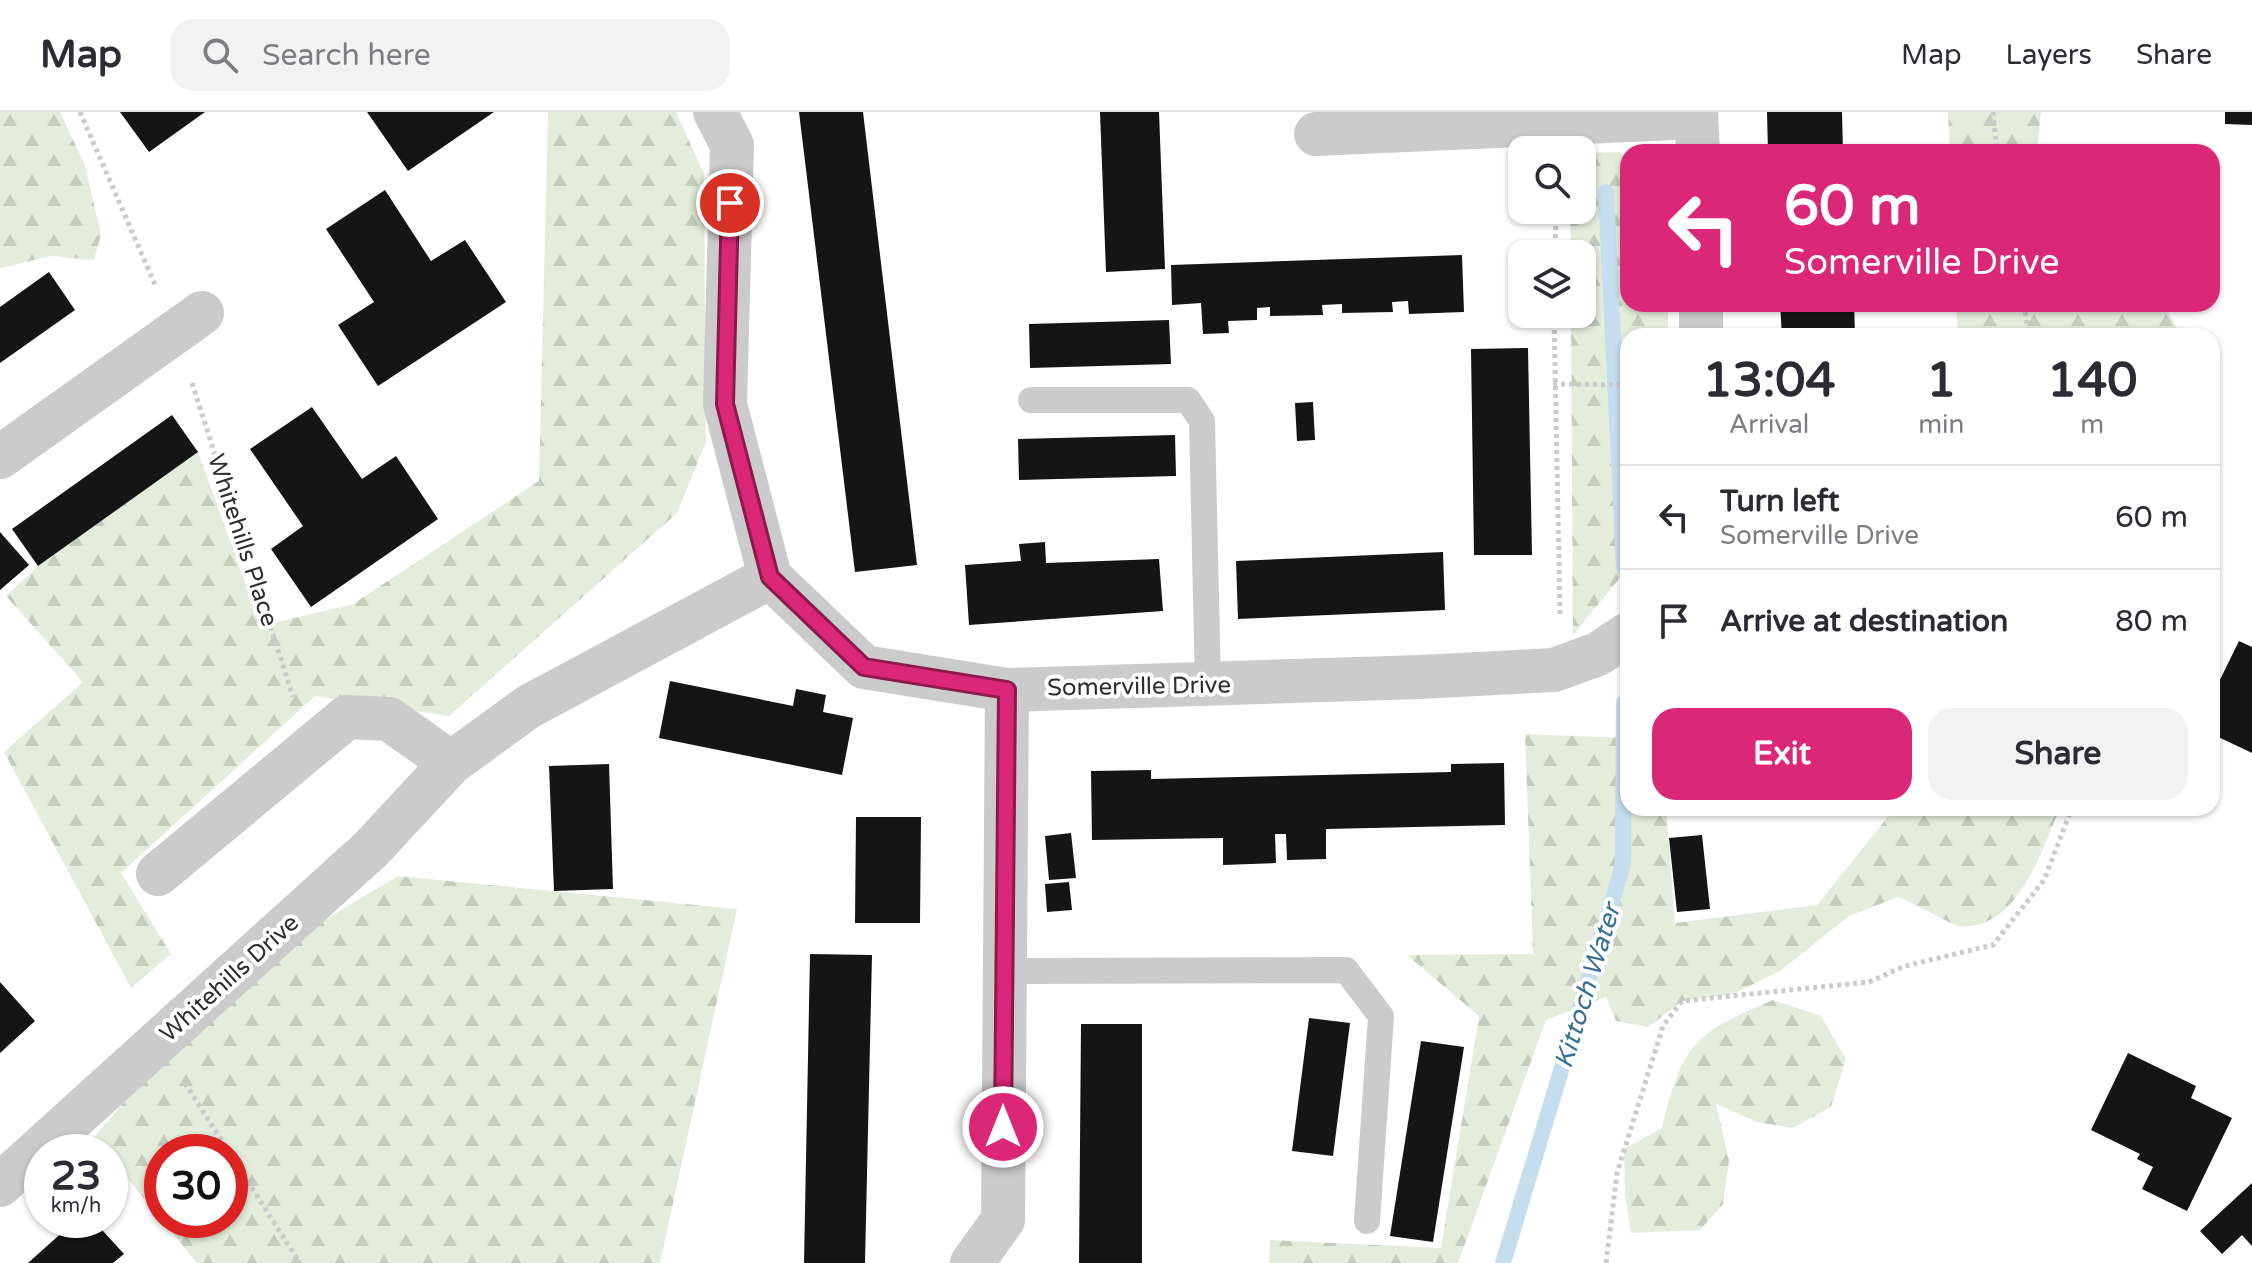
<!DOCTYPE html>
<style>
body{margin:0;font-family:"Varela Round",sans-serif;background:#f2f2f3;color:#2b2b33;height:100vh;display:flex;flex-direction:column;font-size:30px;white-space:nowrap}
*{box-sizing:border-box;margin:0}
p{font-size:26px;color:#7c7c81}
.icon{flex:none;width:44px;height:44px;fill:none;stroke:currentColor;stroke-width:2;stroke-linecap:round;stroke-linejoin:round}
.map{position:relative;flex:1;overflow:hidden}
.sheet{position:absolute;left:1620px;top:216px;width:600px;height:488px;display:flex;flex-direction:column;background:#fff;border-radius:24px;box-shadow:0 2px 6px #0004}
.sheet>*{flex:none}
.banner{position:absolute;left:1620px;top:32px;width:600px;height:168px;border-radius:24px;box-shadow:0 2px 6px #0004;background:#db2777;color:#fff;overflow:hidden}
.buttons{position:absolute;left:1508px;top:24px;display:grid;gap:16px}
.buttons a{display:grid;place-items:center;width:88px;height:88px;border-radius:16px;background:#fff;box-shadow:0 2px 6px #0004;font-size:40px}
.speed{position:absolute;left:24px;top:1022px;display:flex;gap:16px;font-size:40px;font-weight:700;text-align:center}
.speed>*{display:grid;place-content:center;width:104px;height:104px;border-radius:50%;background:#fff;box-shadow:0 2px 6px #0004;line-height:1}
.speed small{font-size:20px;font-weight:400}
.speed .limit{border:12px solid #d22;background:#fff;color:#111}
.pin{position:absolute;display:grid;place-items:center;width:68px;height:68px;color:#fff;margin:-34px;border:4px solid #fff;border-radius:50%;box-shadow:0 2px 8px #0007}
.me{position:absolute;width:88px;margin:-44px;rotate:0deg;stroke-linejoin:round;filter:drop-shadow(0 0 6px #0008)}
.turn{display:flex;align-items:center;gap:28px;height:168px;padding:0 32px;font-size:36px}
.turn .icon{width:104px;height:104px;stroke-width:2.5}
.turn b{display:block;font-size:56px;line-height:68px}
.eta{display:flex;justify-content:space-evenly;align-items:center;height:136px;text-align:center}
.eta b{font-size:48px;font-weight:800;line-height:56px}
.action{display:flex;gap:16px;margin-top:auto;padding:16px 32px}
.action a{flex:1;height:92px;border-radius:24px;background:#db2777;color:#fff;font-size:32px;font-weight:800;line-height:92px;text-align:center}
.action a+a{background:#f2f2f3;color:#2b2b33}
ul{padding:0;list-style:none}
li{display:flex;align-items:center;gap:24px;height:104px;padding:0 32px;border-top:2px solid #e1e1e2}
li div{flex:1}
li b{display:block;font-size:30px}
li em{font-style:normal}
header{display:flex;align-items:center;gap:48px;box-sizing:border-box;height:112px;padding:0 40px;background:#fff;border-bottom:2px solid #e1e1e2}
header strong{font-size:38px}
nav{display:flex;gap:44px;margin-inline-start:auto;font-size:28px}
.search{width:560px;height:72px;background:#f2f2f3;display:flex;align-items:center;gap:20px;box-sizing:border-box;padding:0 28px;border-radius:24px;color:#7c7c81;font-size:30px}
.map>svg:first-child{display:block}
</style>
<header>
<strong>Map</strong>
<div class="search"><svg class="icon" aria-label="search" viewBox="0 0 24 24"><circle cx="10" cy="10" r="6"/><path d="M15 15l6 6"/></svg>Search here</div>
<nav><a>Map</a><a>Layers</a><a>Share</a></nav>
</header>
<div class="map">
<svg width="2252" height="1151" viewBox="0 0 2252 1151">
<defs>
<pattern id="forest-firs" width="22" height="20" patternUnits="userSpaceOnUse" patternTransform="scale(2)"><rect width="22" height="20" fill="#e4eddb"/><path d="M5 1l3.5 6h-7zM16 11l3.5 6h-7z" fill="#c4ccbc"/></pattern>
</defs>
<rect width="100%" height="100%" fill="#fff"/>
<!-- forest -->
<g fill="url(#forest-firs)" fill-rule="evenodd">
<polygon points="0,0 60,0 85,53 101,123 94,148 51,144 0,156"/>
<polygon points="548,0 676,0 704,62 706,330 677,401 449,604 315,584 121,761 171,842 131,876 4,640 83,570 6,484 38,454 198,340 261,514 353,492 539,369"/>
<polygon points="1948,0 2041,0 2037,40 1950,40"/>
<polygon points="1620,40 1628,49 1628,192 1668,192 1668,224 1628,224 1628,456 1573,523 1571,202 1582,202 1582,142 1571,142 1570,98 1582,98 1582,41"/>
<polygon points="1956,192 2164,192 2181,224 1958,224"/>
<path d="M1525 622 1628 626V696H1666L1675 811 1817 793 1895 696H2060C2042 738 2017 820 1959 814 1954 814 1910 789 1898 785L1849 804 1780 859 1733 882 1682 889 1648 915 1616 909 1606 885 1546 908 1458 1151H1269L1270 1128 1441 1136 1479 904 1407 843 1533 842Z"/>
<path d="M398 764 737 797 660 1151H197L110 1045V1040H106L94 1025 235 862ZM162 1040H230V1108H162Z"/>
<path d="M1773 888 1821 904 1846 947 1831 995 1793 1016 1757 1010 1716 992 1729 1048 1723 1092 1700 1118 1631 1121 1625 1082 1624 1037 1662 1016C1682 932 1694 921 1773 888Z"/>
</g>
<g fill="none" stroke-linecap="round" stroke-linejoin="round">
<!-- stream -->
<g stroke="#c5deef" stroke-width="16">
<polyline points="1606,80 1624,454"/>
<polyline points="1503,1151 1623,753 1624,591"/>
</g>
</g>
<!-- building -->
<g fill="#151515">
<polygon points="120,0 205,0 149,40"/>
<polygon points="367,0 494,0 408,59"/>
<polygon points="799,0 863,0 917,453 855,460"/>
<polygon points="1100,0 1159,0 1165,157 1106,160"/>
<polygon points="1767,0 1842,0 1843,40 1768,40"/>
<polygon points="2225,0 2252,0 2252,13 2225,12"/>
<polygon points="385,78 431,149 465,128 506,190 378,274 338,213 374,190 326,117"/>
<polygon points="1462,143 1464,200 1409,202 1408,189 1392,190 1393,200 1342,201 1342,192 1322,193 1323,203 1270,204 1270,195 1257,196 1257,208 1228,209 1229,221 1203,222 1201,191 1172,193 1171,153"/>
<polygon points="49,160 75,198 0,251 0,195"/>
<polygon points="1780,192 1854,192 1855,224 1782,224"/>
<polygon points="1169,208 1171,252 1030,256 1029,212"/>
<polygon points="1528,236 1532,443 1474,443 1471,237"/>
<polygon points="1313,290 1315,328 1297,329 1295,291"/>
<polygon points="312,295 362,367 396,344 438,407 311,495 271,437 303,414 250,337"/>
<polygon points="172,303 198,340 38,454 12,417"/>
<polygon points="1175,323 1176,364 1019,368 1018,327"/>
<polygon points="0,420 29,453 0,478"/>
<polygon points="1045,430 1046,451 1159,447 1163,499 969,513 965,453 1021,449 1019,432"/>
<polygon points="1443,440 1445,498 1238,507 1236,449"/>
<polygon points="2239,529 2252,535 2252,641 2212,622 2212,584"/>
<polygon points="670,569 793,594 796,577 826,583 823,600 853,606 842,663 659,626"/>
<polygon points="1504,651 1505,713 1326,717 1326,747 1287,748 1286,722 1275,722 1276,751 1223,753 1223,726 1092,728 1091,659 1151,658 1151,667 1451,660 1451,652"/>
<polygon points="609,652 613,777 554,779 549,654"/>
<polygon points="1692,696 1749,696 1749,698 1693,704"/>
<polygon points="856,705 921,705 920,811 855,811"/>
<polygon points="1071,721 1076,766 1049,768 1045,724"/>
<polygon points="1702,723 1710,797 1677,800 1669,726"/>
<polygon points="1069,770 1072,798 1047,800 1045,772"/>
<polygon points="810,842 872,843 865,1151 804,1151"/>
<polygon points="0,870 35,909 0,941"/>
<polygon points="1309,906 1350,911 1333,1044 1292,1039"/>
<polygon points="1081,912 1142,912 1142,1151 1079,1151"/>
<polygon points="1421,929 1464,935 1433,1130 1390,1124"/>
<polygon points="2128,941 2196,974 2191,986 2232,1006 2187,1099 2142,1077 2153,1055 2137,1047 2140,1042 2091,1018"/>
<polygon points="2252,1071 2252,1134 2242,1123 2222,1142 2200,1119"/>
<polygon points="76,1108 93,1108 124,1142 113,1151 28,1151"/>
</g>
<g fill="none" stroke-linecap="round" stroke-linejoin="round">
<!-- path -->
<g stroke="#cbcbcb" stroke-width="5" stroke-dasharray="4 4" stroke-linecap="butt">
<polyline points="80,0 156,175"/>
<polyline points="1993,0 1997,40"/>
<polyline points="1555,142 1556,98"/>
<polyline points="2024,192 2029,224"/>
<polyline points="1554,202 1560,502"/>
<polyline points="192,271 293,585"/>
<polyline points="1553,272 1628,273"/>
<polyline points="185,971 229,1040"/>
<polyline points="230,1042 300,1151"/>
<polyline points="1606,1151 1617,1061 1663,914 1682,889 1869,870 1905,854 1993,833 2044,768 2072,696"/>
</g>
<!-- lane -->
<g stroke="#cbcbcb" stroke-width="26">
<polyline points="1031,288 1188,288 1202,309 1208,574"/>
<polyline points="1003,859 1346,858 1381,904 1367,1109"/>
</g>
<!-- street -->
<g stroke="#cbcbcb" stroke-width="44">
<polyline points="715,0 732,33 725,292 770,465 864,555 1007,578 1420,565 1554,558 1598,542 1628,522"/>
<polyline points="1696,0 1698,40"/>
<polyline points="1316,22 1696,5"/>
<polyline points="1701,192 1701,224"/>
<polyline points="0,345 202,201"/>
<polyline points="158,762 347,605 389,607 451,651"/>
<polyline points="0,1073 371,737 451,651 528,595 770,465"/>
<polyline points="972,1151 1003,1108 1007,578"/>
</g>
</g>
<g fill="none" stroke-linecap="round" stroke-linejoin="round">
<!-- route casing -->
<g stroke="#8e194d" stroke-width="20">
<polyline id="route" points="730,91 725,292 770,465 864,555 1007,578 1003,1015"/>
</g>
<!-- route -->
<use href="#route" stroke="#db2777" stroke-width="14"/>
</g>
<g text-anchor="middle" stroke-width="8" stroke-linejoin="round" paint-order="stroke">
<!-- street labels -->
<g font-size="24" fill="#2e2e2e" stroke="#fff">
<text transform="translate(243 428) rotate(72)" y="8">Whitehills Place</text>
<text transform="translate(1139 574) rotate(-1)" y="8">Somerville Drive</text>
<text transform="translate(229 866) rotate(-42)" y="8">Whitehills Drive</text>
</g>
<!-- water labels -->
<g font-size="26" font-style="italic" fill="#347098" stroke="#fff">
<text transform="translate(1587 874) rotate(-73)" y="9">Kittoch Water</text>
</g>
</g>
</svg>
<div class="buttons">
<a><svg class="icon" aria-label="search" viewBox="0 0 24 24"><circle cx="10" cy="10" r="6"/><path d="M15 15l6 6"/></svg></a>
<a><svg class="icon" aria-label="layers" viewBox="0 0 24 24"><path d="M12 4l9 5-9 5-9-5zM3 14l9 5 9-5"/></svg></a>
</div>
<div class="speed"><div>23<small>km/h</small></div><div class="limit">30</div></div>
<div class="pin" style="left:730px;top:91px;background:#d93025"><svg class="icon" aria-label="arrive" viewBox="0 0 24 24"><path d="M6 21V4h12l-3 4 3 4H6"/></svg></div>
<svg class="me" style="left:1003px;top:1015px" viewBox="-20 -20 40 40"><circle r="17" fill="#db2777" stroke="#fff" stroke-width="3"/><path d="M0-11L8 9 0 5-8 9z" fill="#fff"/></svg>
<div class="banner">
<div class="turn"><svg class="icon" aria-label="left" viewBox="0 0 24 24"><path d="M17 20v-9H6M10 6l-5 5 5 5"/></svg><div><b>60 m</b>Somerville Drive</div></div>
</div>
<section class="sheet">
<div class="eta">
<div><b>13:04</b><p>Arrival</p></div>
<div><b>1</b><p>min</p></div>
<div><b>140</b><p>m</p></div>
</div>
<ul>
<li><svg class="icon" aria-label="left" viewBox="0 0 24 24"><path d="M17 20v-9H6M10 6l-5 5 5 5"/></svg><div><b>Turn left</b><p>Somerville Drive</p></div><em>60 m</em></li>
<li><svg class="icon" aria-label="arrive" viewBox="0 0 24 24"><path d="M6 21V4h12l-3 4 3 4H6"/></svg><div><b>Arrive at destination</b></div><em>80 m</em></li>
</ul>
<div class="action"><a>Exit</a><a>Share</a></div>
</section>
</div>
